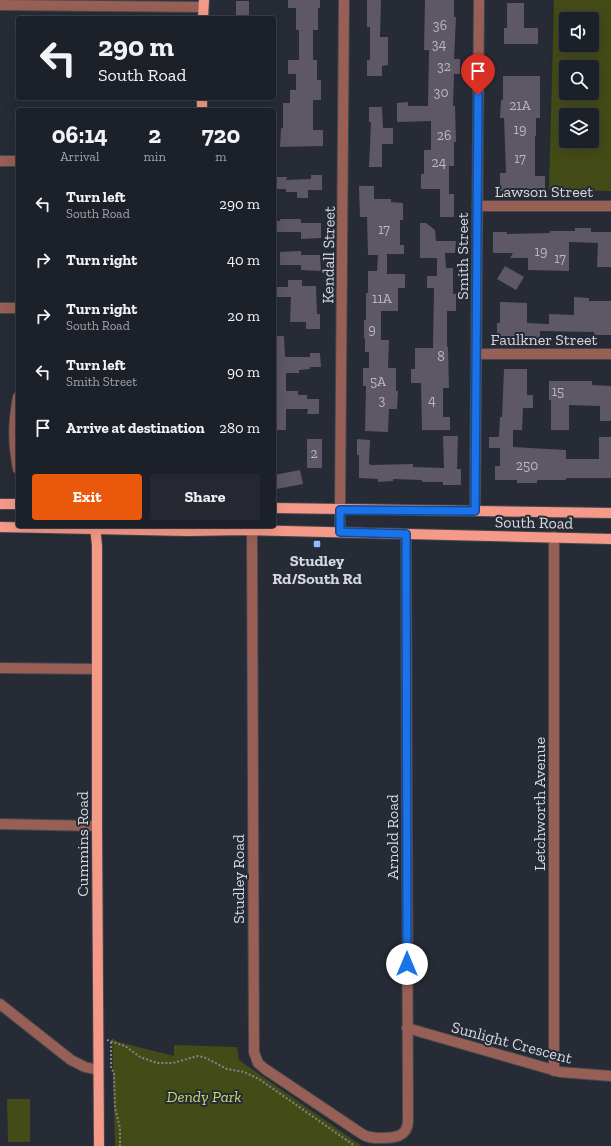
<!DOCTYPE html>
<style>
body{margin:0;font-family:"Zilla Slab",serif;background:#252830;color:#f1f3f6;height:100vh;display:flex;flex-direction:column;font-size:15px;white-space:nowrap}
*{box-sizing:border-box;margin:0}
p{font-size:13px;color:#a0a3a8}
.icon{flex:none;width:22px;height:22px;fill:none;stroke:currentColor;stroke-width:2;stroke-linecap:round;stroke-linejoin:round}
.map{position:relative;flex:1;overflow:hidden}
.side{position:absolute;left:16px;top:108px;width:260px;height:420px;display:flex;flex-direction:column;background:#1c2028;border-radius:4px;box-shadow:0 4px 16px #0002,0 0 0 1px #3a3e45}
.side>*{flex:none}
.hud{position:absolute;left:16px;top:16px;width:260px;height:84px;border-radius:4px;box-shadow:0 4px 16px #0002,0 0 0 1px #3a3e45;background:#1c2028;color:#f1f3f6;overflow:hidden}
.controls{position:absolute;left:559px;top:12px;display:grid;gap:8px}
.controls a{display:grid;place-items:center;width:40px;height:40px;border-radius:4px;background:#1c2028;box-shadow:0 4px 16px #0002,0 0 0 1px #3a3e45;font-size:20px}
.pin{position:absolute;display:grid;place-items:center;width:34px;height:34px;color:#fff;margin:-41px -17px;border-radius:50% 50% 50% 0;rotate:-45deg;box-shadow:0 0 4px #0007}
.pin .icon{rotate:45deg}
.me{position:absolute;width:44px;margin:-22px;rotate:0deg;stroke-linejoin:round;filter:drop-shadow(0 0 3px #0008)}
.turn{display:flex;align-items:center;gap:14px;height:84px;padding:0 16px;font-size:18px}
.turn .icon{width:52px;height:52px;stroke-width:2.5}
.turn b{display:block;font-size:28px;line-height:34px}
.eta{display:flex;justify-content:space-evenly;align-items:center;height:68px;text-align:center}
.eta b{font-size:24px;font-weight:700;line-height:28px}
.action{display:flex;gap:8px;margin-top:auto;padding:8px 16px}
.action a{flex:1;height:46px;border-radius:4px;background:#ea580c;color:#fff;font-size:16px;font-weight:700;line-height:46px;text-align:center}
.action a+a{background:#252830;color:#f1f3f6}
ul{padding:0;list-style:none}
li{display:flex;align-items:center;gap:12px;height:56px;padding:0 16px}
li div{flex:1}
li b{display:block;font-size:15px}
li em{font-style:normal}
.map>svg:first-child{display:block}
</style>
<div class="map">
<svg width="611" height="1146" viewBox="0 0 611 1146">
<rect width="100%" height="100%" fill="#262b35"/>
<!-- green -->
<g fill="#434b16" fill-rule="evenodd">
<path d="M554 0H611V191L549 190ZM566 19H592V45H566ZM566 67H592V93H566ZM566 115H592V141H566Z"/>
<polygon points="112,1038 118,1042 174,1056 174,1045 237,1047 239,1060 362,1146 115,1146"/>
<polygon points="7,1099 30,1099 30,1142 8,1142"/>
</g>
<!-- building -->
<g fill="#5d5863">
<polygon points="288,0 320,0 320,8 318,8 318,30 313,30 313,60 317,60 317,80 321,80 321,100 313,100 313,130 323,130 323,146 280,147 281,128 283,128 283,103 290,103 290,90 296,90 296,74 288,74 288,60 299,60 299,30 296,30 296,8 288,8"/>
<polygon points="367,0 381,0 380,37 388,37 388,65 382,66 382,76 367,76 367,60 370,60 370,27 367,27"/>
<polygon points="425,0 454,0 454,17 456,17 454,59 460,59 460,74 454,74 453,106 455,106 456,142 454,142 454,166 449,166 449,194 454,194 454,217 440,217 440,189 421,189 421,174 424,174 424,150 431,150 431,121 397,122 397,103 408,102 408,106 428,106 429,50 424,50"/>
<polygon points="236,1 249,1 249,18 236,17"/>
<polygon points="507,3 524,3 524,28 538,28 538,44 504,44 504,28 507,28"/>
<polygon points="503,76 540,76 540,118 536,118 536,136 535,136 535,176 545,176 545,190 514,189 514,191 500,191 500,173 506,173 504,118 500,118 501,100 503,100"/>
<polygon points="369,107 382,107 383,128 393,128 393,144 382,144 382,167 369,167 371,122 369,122"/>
<polygon points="311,175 322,175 322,190 308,190 308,198 297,198 297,192 286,192 286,189 276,189 276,186 274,186 274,177 287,177 286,180 311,179"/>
<polygon points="359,186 374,186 374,199 391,199 391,202 403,203 403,220 400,220 400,245 404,245 404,254 387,254 387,274 405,274 405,288 398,288 398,311 381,311 381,340 389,340 388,368 396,368 396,391 398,391 397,409 389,409 388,432 365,431 366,386 363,386 363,368 369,368 369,352 365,352 365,338 364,338 364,320 366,320 366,293 368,293 368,271 377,271 378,255 368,255 367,217 360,217"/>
<polygon points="280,219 301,219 301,223 321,223 321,238 301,239 301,232 274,232 274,221 280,221"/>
<polygon points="420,223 426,223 435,230 436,241 456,241 455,253 445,253 446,268 453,268 453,294 456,294 456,311 447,311 447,347 448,347 449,388 443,388 443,417 450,417 450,430 422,430 421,383 411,383 411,369 415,369 415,348 433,348 434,288 427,288 427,276 437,276 437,258 420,258"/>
<polygon points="575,228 591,228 591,232 611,232 611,267 597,267 598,243 569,242 569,271 528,270 528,258 510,258 513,253 493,253 493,232 507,232 507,234 550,233 550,231 575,231"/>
<polygon points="301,251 301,255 320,255 321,271 301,270 301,265 280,265 280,252"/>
<polygon points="505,266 524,277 516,290 497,279"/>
<polygon points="288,280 302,280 302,286 316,286 317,314 320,314 320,329 306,329 306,322 290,322 291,297 274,297 274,287 288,287"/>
<polygon points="574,297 589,298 589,301 611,301 611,335 594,335 594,332 540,331 540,340 523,340 523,336 497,336 497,323 500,323 500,302 527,303 527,323 549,324 549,314 574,315"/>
<polygon points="274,336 284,336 285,357 310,357 310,353 320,353 321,367 310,367 310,369 299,370 299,373 286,373 286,391 298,391 298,395 307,395 307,399 319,399 319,414 307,414 308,409 286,409 286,430 274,430"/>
<polygon points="504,369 527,369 527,395 533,395 533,408 523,408 522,430 513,430 513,447 566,450 566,459 599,459 599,437 611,437 611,478 566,478 566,480 537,480 537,483 517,483 517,480 495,480 495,466 500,466 500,448 489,448 489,437 499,437 500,417 502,417"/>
<polygon points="549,381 592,381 592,385 611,386 611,421 600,421 600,406 569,405 569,430 551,430 551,400 549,400"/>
<polygon points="443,436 458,436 457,469 461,469 461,485 443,485 443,482 422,482 422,480 393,479 393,481 378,482 378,479 359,478 359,455 357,455 357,439 370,440 369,464 371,465 413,464 413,467 444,468"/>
<rect x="307" y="439" width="15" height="29"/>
<polygon points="300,470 303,484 277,489 274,475"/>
</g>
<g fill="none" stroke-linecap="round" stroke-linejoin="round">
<!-- minor casing -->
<g stroke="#424750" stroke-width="12">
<g id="minor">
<polyline points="0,5 203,7"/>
<polyline points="0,161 18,161"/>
<polyline points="477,206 611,206"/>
<polyline points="0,308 18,308"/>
<polyline points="476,354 611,354"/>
<path d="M18 397C13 425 13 441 18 469"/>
<polyline points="340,510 344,0"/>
<polyline points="475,511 479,0"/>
<path d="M252 530 254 1052 258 1063 265 1069 362 1134C368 1138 374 1138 381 1138 394 1138 407 1137 408 1122L406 534"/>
<polyline points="554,537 554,1071"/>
<polyline points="0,668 96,669"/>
<polyline points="0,824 97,826"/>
<polyline points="0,1004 71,1060 85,1067 98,1070"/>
<polyline points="407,1028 560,1072 611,1076"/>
</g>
</g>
<!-- major casing -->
<g stroke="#424750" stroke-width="12">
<g id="major">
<polyline points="203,18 204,0"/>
<polyline points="202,110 202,98"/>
<polyline points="0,504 18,504"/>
<polyline points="274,508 611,513"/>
<polyline points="95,526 97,546 97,826 99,1146"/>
<polyline points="0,527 188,531 245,530 611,539"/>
<polyline points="340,532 340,510"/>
</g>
</g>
<!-- path -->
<g stroke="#81858d" stroke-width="2" stroke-dasharray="2 2" stroke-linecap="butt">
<polyline points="107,1040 125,1046 140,1057 157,1063 173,1063 198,1056 206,1058 227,1069 244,1072 259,1079 355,1146"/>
<polyline points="111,1042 111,1067 114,1073 115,1108 120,1128 120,1146"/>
</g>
<!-- minor -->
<use href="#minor" stroke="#975f55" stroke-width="10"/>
<!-- major -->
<use href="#major" stroke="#f59988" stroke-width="10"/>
</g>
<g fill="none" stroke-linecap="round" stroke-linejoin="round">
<!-- route casing -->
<g stroke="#114b97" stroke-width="10">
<polyline id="route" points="407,964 406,534 340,532 340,510 475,511 478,95"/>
</g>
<!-- route -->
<use href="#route" stroke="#1a73e8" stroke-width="7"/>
</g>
<!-- markers -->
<rect fill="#8fb8fd" stroke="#262b35" stroke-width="1.5" x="313" y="540" width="8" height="8" rx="2"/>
<g text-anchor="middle" stroke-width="4" stroke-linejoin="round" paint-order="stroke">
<!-- number labels -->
<g font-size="14" fill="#b7b8c0">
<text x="440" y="30">36</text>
<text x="439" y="49">34</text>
<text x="444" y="71">32</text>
<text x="441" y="97">30</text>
<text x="520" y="110">21A</text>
<text x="520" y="134">19</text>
<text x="444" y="140">26</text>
<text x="520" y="163">17</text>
<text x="439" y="167">24</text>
<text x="384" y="234">17</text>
<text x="541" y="256">19</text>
<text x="560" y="263">17</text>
<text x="382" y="303">11A</text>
<text x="372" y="334">9</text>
<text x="441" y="361">8</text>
<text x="378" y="386">5A</text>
<text x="558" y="396">15</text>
<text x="382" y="405">3</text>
<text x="432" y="405">4</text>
<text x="314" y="458">2</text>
<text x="527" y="470">250</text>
</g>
<!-- street labels -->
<g font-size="16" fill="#d5d8df" stroke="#262b35">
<text x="544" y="197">Lawson Street</text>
<text transform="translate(328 255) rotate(-89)" y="6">Kendall Street</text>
<text transform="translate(462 256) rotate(-90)" y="6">Smith Street</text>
<text x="544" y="345">Faulkner Street</text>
<text transform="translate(534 522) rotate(1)" y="6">South Road</text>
<text transform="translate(539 804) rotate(-90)" y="6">Letchworth Avenue</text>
<text transform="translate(392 837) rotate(-90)" y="6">Arnold Road</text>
<text transform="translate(82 844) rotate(-90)" y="6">Cummins Road</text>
<text transform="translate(238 879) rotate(-90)" y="6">Studley Road</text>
<text transform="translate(512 1042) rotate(15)" y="6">Sunlight Crescent</text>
</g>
<!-- poi labels -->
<g font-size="16" font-weight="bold" fill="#d5d8df" stroke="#262b35">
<text x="317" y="566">Studley<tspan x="317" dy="18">Rd/South Rd</tspan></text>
</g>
<!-- park labels -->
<g font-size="16" font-style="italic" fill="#c9dd6f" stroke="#262b35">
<text x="204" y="1102">Dendy Park</text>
</g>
</g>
</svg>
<div class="controls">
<a><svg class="icon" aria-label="sound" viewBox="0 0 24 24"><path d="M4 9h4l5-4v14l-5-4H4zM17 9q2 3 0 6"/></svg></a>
<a><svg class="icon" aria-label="search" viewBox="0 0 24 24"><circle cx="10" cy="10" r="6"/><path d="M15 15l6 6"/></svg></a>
<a><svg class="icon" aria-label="layers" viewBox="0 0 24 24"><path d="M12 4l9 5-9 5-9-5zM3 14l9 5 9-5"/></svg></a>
</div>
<div class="pin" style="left:478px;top:95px;background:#d93025"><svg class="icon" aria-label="arrive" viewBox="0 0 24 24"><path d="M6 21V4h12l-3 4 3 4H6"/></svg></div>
<svg class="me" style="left:407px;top:964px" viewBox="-20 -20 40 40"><circle r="19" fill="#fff"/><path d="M0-13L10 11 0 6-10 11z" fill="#1a73e8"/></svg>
<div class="hud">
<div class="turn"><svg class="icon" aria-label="left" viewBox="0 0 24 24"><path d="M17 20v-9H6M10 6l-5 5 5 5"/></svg><div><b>290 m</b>South Road</div></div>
</div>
<section class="side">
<div class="eta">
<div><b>06:14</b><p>Arrival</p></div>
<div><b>2</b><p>min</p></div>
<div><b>720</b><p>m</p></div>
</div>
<ul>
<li><svg class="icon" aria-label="left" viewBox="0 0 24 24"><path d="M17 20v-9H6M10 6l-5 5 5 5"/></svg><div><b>Turn left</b><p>South Road</p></div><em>290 m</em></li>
<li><svg class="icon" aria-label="right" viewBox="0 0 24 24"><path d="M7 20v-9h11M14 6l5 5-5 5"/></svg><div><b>Turn right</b></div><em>40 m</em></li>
<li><svg class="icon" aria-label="right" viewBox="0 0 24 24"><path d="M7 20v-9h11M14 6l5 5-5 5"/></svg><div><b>Turn right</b><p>South Road</p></div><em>20 m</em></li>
<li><svg class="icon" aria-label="left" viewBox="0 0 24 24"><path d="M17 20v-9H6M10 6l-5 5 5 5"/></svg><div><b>Turn left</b><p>Smith Street</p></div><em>90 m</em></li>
<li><svg class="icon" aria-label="arrive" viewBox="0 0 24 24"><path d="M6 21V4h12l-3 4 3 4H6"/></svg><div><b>Arrive at destination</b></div><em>280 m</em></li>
</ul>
<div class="action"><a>Exit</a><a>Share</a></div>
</section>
</div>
